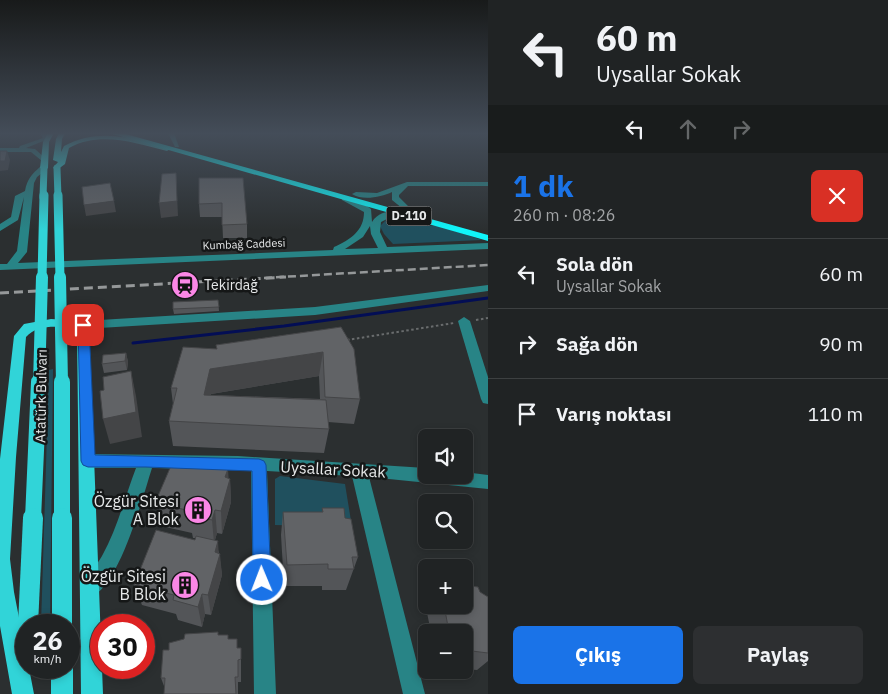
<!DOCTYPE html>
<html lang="tr">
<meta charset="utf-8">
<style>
body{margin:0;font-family:"IBM Plex Sans",sans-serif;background:#2d2f31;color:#f1f3f6;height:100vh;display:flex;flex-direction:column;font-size:19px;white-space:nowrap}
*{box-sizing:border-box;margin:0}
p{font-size:16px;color:#a2a4a6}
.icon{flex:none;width:28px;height:28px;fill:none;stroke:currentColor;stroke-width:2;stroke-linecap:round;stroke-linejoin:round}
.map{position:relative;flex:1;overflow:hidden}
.details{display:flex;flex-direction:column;background:#202324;width:400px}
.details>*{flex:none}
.hud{background:#202324;color:#f1f3f6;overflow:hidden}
.buttons{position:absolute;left:418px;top:429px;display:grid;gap:10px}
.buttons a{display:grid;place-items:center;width:55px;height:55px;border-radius:8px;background:#202324;box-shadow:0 2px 8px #0003,0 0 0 1px #3d4041;font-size:25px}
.speed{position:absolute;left:15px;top:614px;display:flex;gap:10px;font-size:25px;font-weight:700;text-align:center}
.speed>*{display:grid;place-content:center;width:65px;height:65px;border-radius:50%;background:#202324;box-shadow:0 2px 8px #0003,0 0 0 1px #3d4041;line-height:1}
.speed small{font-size:12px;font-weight:400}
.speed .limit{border:8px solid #d22;background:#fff;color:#111}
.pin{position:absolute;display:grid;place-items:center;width:42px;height:42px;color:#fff;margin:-21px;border-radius:10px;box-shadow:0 2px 8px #0006}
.me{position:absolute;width:55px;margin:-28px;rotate:359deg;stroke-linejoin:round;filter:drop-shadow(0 0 4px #0008)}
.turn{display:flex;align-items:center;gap:18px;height:105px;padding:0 25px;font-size:22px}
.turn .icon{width:65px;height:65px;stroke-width:2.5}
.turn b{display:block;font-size:35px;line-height:42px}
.lanes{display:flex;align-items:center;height:48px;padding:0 25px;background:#0003;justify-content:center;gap:25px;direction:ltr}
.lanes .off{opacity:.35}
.round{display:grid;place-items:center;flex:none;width:52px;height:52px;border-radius:8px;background:#2d2f31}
.summary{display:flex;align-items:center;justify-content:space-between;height:85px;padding:0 25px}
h1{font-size:30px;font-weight:700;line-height:38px;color:#1a73e8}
.cta{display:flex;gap:10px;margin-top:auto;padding:10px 25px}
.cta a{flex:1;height:58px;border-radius:8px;background:#1a73e8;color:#fff;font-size:20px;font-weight:700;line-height:58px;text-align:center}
.cta a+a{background:#2d2f31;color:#f1f3f6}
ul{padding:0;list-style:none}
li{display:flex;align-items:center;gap:15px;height:70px;padding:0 25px;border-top:1px solid #3d4041}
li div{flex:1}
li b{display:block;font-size:19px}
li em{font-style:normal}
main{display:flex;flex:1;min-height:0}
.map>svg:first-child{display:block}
</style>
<main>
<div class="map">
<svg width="488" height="694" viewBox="0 0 488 694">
<rect width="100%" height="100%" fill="#2b2f30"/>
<!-- green -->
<g fill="#20505e">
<polygon points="390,216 400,216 426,226 437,225 482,240 393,244 384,234 380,226"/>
<polygon points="53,369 50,625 41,625 49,370"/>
<polygon points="280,476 345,484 352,527 275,525 275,479"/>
</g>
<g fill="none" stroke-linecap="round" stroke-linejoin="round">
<!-- stream -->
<polyline stroke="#030e55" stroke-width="3" points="133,343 284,326 488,298"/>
<!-- path -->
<g stroke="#696c6d" stroke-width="2" stroke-dasharray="2.5 2.5" stroke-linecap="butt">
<polyline points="476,320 488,318"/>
<polyline points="347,340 454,323"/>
</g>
<!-- minor -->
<g fill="#288486" fill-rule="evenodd">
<polygon points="40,133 46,133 51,138 26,148 35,149 46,159 46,161 42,161 31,152 0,152 0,148 19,148 20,146 43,138"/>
<polygon points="168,133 174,133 179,147 175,147"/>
<path d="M41 166 48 168 37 177 34 183 27 252 18 263 333 250 334 247C350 240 364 231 364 212L342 200V196H345L363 203 371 209 372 222C380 209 398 210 411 213V217H391L381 222 380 232 387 247 488 243V249L0 270V264H7L17 251 24 197 18 220 0 231V224L11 217 15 196 25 191C27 179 32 174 41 166ZM370 226 371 234 378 248 345 249 363 237Z"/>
<path d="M407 182H488V186H408L399 195V197L411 209 407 212 392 200V192C381 197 363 201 352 194L356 192 377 193Z"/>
<polygon points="488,285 488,291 315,315 83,329 77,325 83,321 315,307"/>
<polygon points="464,317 470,321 488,377 488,404 483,403 481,399 458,321"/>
<path d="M88 454 238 456 426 468V475H464V472L488 475V489L369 477 425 694H403L352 476 267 471 276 694H254L251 470 152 468C142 499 120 585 90 598L83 595 80 588C85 576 96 567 102 556 117 529 125 497 136 468H88L82 466 80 461 82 456Z"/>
</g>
<!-- major -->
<g fill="#31d4d8" fill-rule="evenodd">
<polygon points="48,133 54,133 49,142 48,168 44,170 40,168 43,142"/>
<path d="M59 133H65L62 139 61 152 64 146C92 131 119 135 148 142 155 144 164 145 170 149L167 151C134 143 101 131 69 148L65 164 57 170 53 168 58 162 53 160 56 139Z"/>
<path d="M51 319 83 321 89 325 103 694H81L77 328C60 327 38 323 26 337L16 457 10 559 14 592 26 654V668H29L34 694H12L0 626V459L14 336 24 324Z"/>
<polygon points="69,660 73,668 73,694 51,694 51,668 69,668"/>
</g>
<!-- highway -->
<polygon fill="#10f5fa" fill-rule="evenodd" points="109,133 122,133 488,235 488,241"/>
<!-- rail-far1 -->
<polyline stroke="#959899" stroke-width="2.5" stroke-dasharray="8 4" stroke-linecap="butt" points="264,278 488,265"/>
<!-- rail -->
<polyline stroke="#959899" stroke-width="3" stroke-dasharray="9 5" stroke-linecap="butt" points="0,293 286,277"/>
<!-- major-bridge-far4 -->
<g stroke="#31d4d8" stroke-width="7">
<polyline points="57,168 58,197"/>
<polyline points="43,197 44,168"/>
</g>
<!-- major-bridge-far3 -->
<g stroke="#31d4d8" stroke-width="9">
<polyline points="58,195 60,278"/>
<polyline points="42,278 44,195"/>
</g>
<!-- major-bridge-far2 -->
<g stroke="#31d4d8" stroke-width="12">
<polyline points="60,277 62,383"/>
<polyline points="39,383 42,277"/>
</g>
<!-- major-bridge-far1 -->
<g stroke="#31d4d8" stroke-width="16">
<polyline points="62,382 62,519"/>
<polyline points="33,519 39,382"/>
</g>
<!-- major-bridge -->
<g stroke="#31d4d8" stroke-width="20">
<polyline points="62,518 62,625"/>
<polyline points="28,625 33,518"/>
</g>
</g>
<!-- wall -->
<g fill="#535558" fill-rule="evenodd">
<polygon points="199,178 247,224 247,238 223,238 222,217 200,217 199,204"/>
<polygon points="218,300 219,311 174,314 173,309"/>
<path d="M341 327 360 399 354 424 328 422 329 429 324 453 173 446 169 421 173 404 171 388 217 349 216 345ZM319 376 320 399 211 395V394Z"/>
<polygon points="126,353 128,362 127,370 104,373 102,364"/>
<polygon points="208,468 228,469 228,478 230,479 231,502 222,534 217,533 215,540 219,553 222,575 211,615 205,614 202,627 178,620 176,614 142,605 134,585 195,540 195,538 193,538 192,533 161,526 155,503"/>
<polygon points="322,508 345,518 358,557 346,590 322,590 322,586 284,586 281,535 283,512 322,512"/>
<polygon points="480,592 488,597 488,661 477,670 464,669 464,632 431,632 426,608 428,605 464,605"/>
<polygon points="219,635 228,639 237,648 241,648 241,682 238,682 238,694 164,694 164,686 161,678 169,650"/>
</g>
<!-- shaded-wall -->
<g fill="#444547">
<polygon points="7,151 10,160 8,170 0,171 0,161"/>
<polygon points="176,173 178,216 161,218 159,203"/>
<polygon points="114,201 116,212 86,216 84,205"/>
<polygon points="323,352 319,376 211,394 206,419 204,395 210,369"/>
<polygon points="126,353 128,362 127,370 125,361"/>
<polygon points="131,371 136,396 142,437 110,444 103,419"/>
<polygon points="228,469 229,484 230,479 231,502 222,534 221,511 225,477"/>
<polygon points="215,510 217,533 214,543 212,520"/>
<polygon points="218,541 219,558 220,554 222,575 211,615 208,595 215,552"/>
<polygon points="202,594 205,614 202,627 198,607"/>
</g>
<!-- building -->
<g fill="#616366" stroke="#444547">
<polygon points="0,151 7,151 5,161 0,161"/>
<polygon points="176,173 177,201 159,203 162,174"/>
<polygon points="199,178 243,178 247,224 222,225 222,203 199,204"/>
<polygon points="110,183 114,201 84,205 82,187"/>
<polygon points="218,300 219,307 173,309 173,302"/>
<polygon points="341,327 354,349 360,399 325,397 323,352 210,369 204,395 326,400 329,429 169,421 177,388 171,388 183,347 217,349 216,345"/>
<polygon points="126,353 125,361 102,364 103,355"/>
<polygon points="131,371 136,412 103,419 100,391 104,390 103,377"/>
<polygon points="173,461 208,468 209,465 228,469 225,477 230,479 221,511 215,510 212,520 189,515 191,511 155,503"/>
<polygon points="322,508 344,508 345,518 351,519 358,557 352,557 354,569 328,569 328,564 287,565 283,512 323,512"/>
<polygon points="156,530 195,540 196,536 218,541 215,552 220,554 208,595 202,594 198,607 173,600 174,595 134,585"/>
<polygon points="464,585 478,587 480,592 488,597 488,653 464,650 464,632 449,632 444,605 464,605"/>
<polygon points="218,632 218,635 228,635 228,639 237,639 237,648 241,648 241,659 238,660 238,677 235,677 236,694 164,694 165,678 161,678 163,650 169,650 169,643 184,639 185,634"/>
</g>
<!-- sky -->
<linearGradient id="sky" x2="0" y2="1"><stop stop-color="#181a1a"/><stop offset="0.58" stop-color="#444d59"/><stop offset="1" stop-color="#444d59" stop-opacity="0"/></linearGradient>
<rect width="488" height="230" fill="url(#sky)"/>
<!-- route -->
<polygon fill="#1a73e8" stroke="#114b97" points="83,321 89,325 95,455 259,459 264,461 266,465 271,580 268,586 262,588 256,586 253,580 252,471 146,467 88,467 83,465 81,461 78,325"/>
<!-- icons -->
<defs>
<g id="station-disc" transform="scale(1.4375)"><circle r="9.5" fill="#fb87e6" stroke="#151717"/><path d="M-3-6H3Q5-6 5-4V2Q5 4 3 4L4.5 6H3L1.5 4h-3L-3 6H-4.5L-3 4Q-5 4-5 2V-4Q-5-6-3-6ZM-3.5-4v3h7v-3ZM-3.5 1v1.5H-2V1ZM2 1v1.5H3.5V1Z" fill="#111"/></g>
<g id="building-disc" transform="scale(1.4375)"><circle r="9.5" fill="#fb87e6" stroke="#151717"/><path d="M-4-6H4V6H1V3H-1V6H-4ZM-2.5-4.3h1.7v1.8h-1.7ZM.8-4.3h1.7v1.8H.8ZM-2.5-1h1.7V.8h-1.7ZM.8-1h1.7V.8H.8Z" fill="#111"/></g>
</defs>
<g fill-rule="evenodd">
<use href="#station-disc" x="185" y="285"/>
<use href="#building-disc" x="198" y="510"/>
<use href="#building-disc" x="185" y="585"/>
</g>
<g text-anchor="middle" stroke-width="5" stroke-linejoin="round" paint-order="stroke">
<!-- far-street labels -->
<g font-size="11" fill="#e6e8e9" stroke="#151717">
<text transform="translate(244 244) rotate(-2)" y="4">Kumbağ Caddesi</text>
</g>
<!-- shield labels -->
<rect fill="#151717" stroke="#a7a9aa" stroke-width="1" x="386.5" y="206.5" width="45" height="19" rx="4"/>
<g font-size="12" font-weight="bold" fill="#e6e8e9">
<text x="409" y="220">D-110</text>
</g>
<!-- poi labels -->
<g font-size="14" fill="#e6e8e9" stroke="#151717" text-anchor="start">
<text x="204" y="290">Tekirdağ</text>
</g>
<!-- street labels -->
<g font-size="14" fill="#e6e8e9" stroke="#151717">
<text transform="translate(41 396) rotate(-89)" y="5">Atatürk Bulvarı</text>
</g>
<!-- near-street labels -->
<g font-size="16" fill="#e6e8e9" stroke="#151717">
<text transform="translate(333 469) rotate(3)" y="6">Uysallar Sokak</text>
</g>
<!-- near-poi labels -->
<g font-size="16" fill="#e6e8e9" stroke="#151717" text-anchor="end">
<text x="179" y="507">Özgür Sitesi<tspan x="179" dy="18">A Blok</tspan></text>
<text x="166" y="582">Özgür Sitesi<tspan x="166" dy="18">B Blok</tspan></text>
</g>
</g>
</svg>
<div class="buttons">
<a><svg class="icon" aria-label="sound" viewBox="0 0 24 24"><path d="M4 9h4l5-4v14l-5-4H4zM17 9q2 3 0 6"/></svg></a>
<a><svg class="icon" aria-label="search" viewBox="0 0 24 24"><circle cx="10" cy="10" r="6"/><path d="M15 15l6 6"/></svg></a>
<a>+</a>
<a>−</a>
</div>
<div class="speed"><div>26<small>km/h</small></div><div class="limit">30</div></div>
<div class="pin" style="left:83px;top:325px;background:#d93025"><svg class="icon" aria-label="arrive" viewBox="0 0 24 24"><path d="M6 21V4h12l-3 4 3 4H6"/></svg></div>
<svg class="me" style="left:262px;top:580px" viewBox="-20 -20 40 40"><circle r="17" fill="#1a73e8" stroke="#fff" stroke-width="3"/><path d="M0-11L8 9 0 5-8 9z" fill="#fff"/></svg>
</div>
<section class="details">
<div class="hud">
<div class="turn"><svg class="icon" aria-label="left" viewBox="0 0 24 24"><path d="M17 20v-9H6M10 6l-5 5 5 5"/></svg><div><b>60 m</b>Uysallar Sokak</div></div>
<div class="lanes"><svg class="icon" aria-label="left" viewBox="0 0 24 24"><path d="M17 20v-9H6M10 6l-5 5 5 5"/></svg><svg class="icon off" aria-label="ahead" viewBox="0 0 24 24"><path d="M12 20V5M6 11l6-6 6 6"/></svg><svg class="icon off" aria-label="right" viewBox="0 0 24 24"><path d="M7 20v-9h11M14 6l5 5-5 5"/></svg></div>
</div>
<div class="summary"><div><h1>1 dk</h1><p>260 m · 08:26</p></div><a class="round" style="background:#d93025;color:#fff"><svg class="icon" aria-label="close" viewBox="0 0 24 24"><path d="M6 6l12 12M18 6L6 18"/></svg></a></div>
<ul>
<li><svg class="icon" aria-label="left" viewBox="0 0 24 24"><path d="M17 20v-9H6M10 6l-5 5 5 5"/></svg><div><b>Sola dön</b><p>Uysallar Sokak</p></div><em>60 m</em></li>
<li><svg class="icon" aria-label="right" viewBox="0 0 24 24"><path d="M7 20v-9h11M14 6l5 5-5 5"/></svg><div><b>Sağa dön</b></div><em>90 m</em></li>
<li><svg class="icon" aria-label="arrive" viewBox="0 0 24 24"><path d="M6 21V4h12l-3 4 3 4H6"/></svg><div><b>Varış noktası</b></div><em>110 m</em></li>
</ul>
<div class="cta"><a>Çıkış</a><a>Paylaş</a></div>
</section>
</main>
